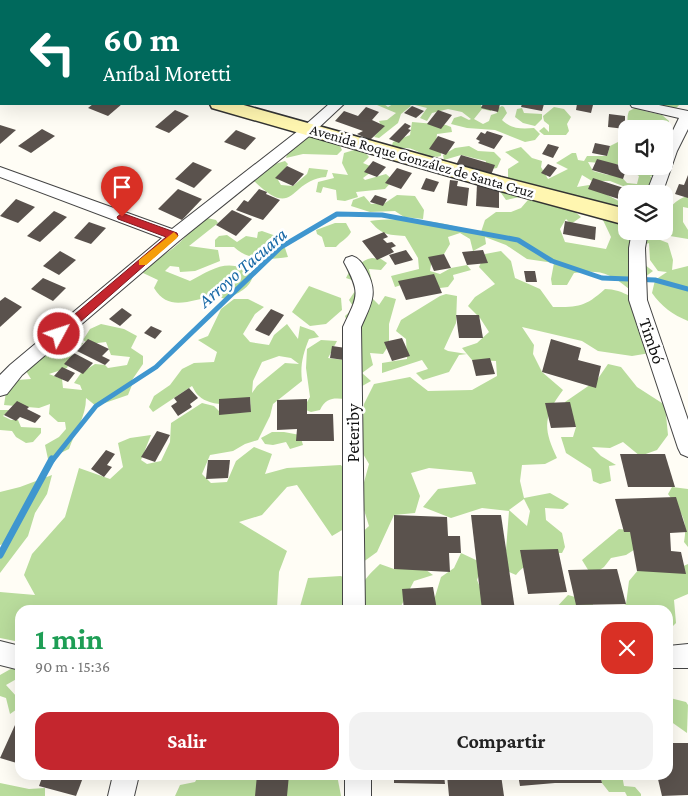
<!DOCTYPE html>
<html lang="es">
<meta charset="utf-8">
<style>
body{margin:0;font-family:"Crimson Pro",serif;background:#f2f2f2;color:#222;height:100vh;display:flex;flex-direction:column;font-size:19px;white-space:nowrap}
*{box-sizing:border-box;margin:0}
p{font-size:16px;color:#767676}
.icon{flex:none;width:28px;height:28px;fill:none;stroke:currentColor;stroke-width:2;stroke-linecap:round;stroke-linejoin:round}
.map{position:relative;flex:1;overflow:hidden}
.side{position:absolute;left:15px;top:605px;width:658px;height:175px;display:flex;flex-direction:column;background:#fff;border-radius:15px;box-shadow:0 5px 20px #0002}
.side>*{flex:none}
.banner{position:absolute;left:0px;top:0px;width:689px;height:105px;box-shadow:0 5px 20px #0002;background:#00695c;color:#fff;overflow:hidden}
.fabs{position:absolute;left:618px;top:120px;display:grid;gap:10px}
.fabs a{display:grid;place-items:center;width:55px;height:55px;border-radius:10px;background:#fff;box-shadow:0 5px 20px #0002;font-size:25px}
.pin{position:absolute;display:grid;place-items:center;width:42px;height:42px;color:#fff;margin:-51px -21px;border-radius:50% 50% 50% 0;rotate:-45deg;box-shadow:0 0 5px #0007}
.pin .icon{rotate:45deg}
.me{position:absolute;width:55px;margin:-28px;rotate:50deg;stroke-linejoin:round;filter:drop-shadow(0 0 4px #0008)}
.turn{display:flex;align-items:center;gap:18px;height:105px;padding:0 20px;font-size:22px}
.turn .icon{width:65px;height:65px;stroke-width:2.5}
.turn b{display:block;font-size:35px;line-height:42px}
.round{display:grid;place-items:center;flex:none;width:52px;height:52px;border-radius:15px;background:#f2f2f2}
.overview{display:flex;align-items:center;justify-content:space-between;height:85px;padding:0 20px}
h1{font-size:30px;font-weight:700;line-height:38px;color:#1e9e55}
.primary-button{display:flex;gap:10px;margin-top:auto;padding:10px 20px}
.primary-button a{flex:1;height:58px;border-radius:15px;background:#c4262e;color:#fff;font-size:20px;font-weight:700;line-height:58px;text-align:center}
.primary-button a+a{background:#f2f2f2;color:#222}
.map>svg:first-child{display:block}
</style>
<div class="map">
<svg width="688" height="796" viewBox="0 0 688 796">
<rect width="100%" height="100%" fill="#fffdf5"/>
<!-- forest -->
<g fill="#b9dc9c" fill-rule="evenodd">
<polygon points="379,104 384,104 388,107 393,104 409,104 411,106 401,114 398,123 379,138 374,137 382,128 379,121 387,120 396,113 377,105"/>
<path d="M411 104H481V106L491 109V111L482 109 474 119 483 124 489 121 491 115 497 113 496 109 502 106 504 107 507 113 502 120C511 129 521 129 534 128L540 134 535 140 525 142 495 130 467 128 451 124 454 118 461 116 469 120 471 119 462 112 448 109 432 113 427 121 420 118 427 108Z"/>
<path d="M633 104H680C669 118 655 111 640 110L662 115 669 121 668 125 670 133 664 134V129H652L648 126 644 129H626C629 122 626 118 629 111L635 108Z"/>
<polygon points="554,107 564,109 571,117 567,124 569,131 566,135 544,135 539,131 544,127 549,132 549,125 544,121 543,116"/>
<polygon points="522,108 524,113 542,114 542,119 535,126 523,123 515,117 517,109"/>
<path d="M412 122 446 125 451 127 452 132 437 134 436 143 441 150V156C424 160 420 149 406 148 400 148 398 151 391 148L393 142 410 135Z"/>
<polygon points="314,131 333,132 342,150 337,155 303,154 286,158 289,149"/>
<polygon points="626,138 626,165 588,162 593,171 608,175 618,173 627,183 637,184 639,176 631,171 631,166 664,166 664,159 666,162 664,172 656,177 650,176 653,180 647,194 628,194 628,188 610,181 592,181 582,175 577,187 589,185 626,205 615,208 529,195 506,200 499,190 508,180 508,169 519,162 505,152 521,147 532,158 542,161 541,167 548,179 568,169 556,163 572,153 576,153 578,160 584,161 587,156 607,156 610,146"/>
<polygon points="469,146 478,151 494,152 501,159 497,168 491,169 485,167 486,161 461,155 444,160 443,155 455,148"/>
<polygon points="354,150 364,151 369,157 363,163 370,166 371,172 363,178 365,180 386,174 393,180 385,189 356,192 358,197 345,201 337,200 336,190 323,187 321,193 316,192 318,182 334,178 332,173 348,175 342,163 344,153"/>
<path d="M285 161 288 164 278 180 281 185 293 186 307 174 309 168 328 170 326 177C288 180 296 222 253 180L275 164Z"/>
<path d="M534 193 568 206 581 217 571 224 566 219 560 229 565 242 606 249 611 237 602 218H626V231H637L668 243 673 260 672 270 688 266V321C673 315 661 306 652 293L655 280 667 272 658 271 650 260 649 243 637 248 633 256 653 271 629 289C608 272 600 270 574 273L567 285H552L551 279 554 263 527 259 506 245 485 237 486 244 473 251 470 239 460 233 448 237 450 244 444 254 432 258 430 271 440 274 451 268 467 265 471 270 453 275 454 279 448 287 440 288 414 281 395 287 391 276 419 269 418 258 405 236C387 235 381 234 370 221 401 217 452 221 480 235L485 220 496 212H511L521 208Z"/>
<polygon points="397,195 415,196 424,210 423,219 404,217 395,211 370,212 351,206 353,200 364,196 371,204 385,203"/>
<path d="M688 196V208L683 207V222L688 230V239L670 236 664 228C664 212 673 200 688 196Z"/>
<path d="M207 218 216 220 218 223 189 246 218 250 220 261 195 271 180 272 179 267 170 266 165 271 190 281C212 269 230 256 253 275 251 288 237 294 226 299 201 290 173 319 154 288L158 280 143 273 142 269C150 261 159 258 168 252 183 242 192 227 207 218Z"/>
<path d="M335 223H346L351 232C347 239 341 241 336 247H325L322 237 317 234 316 230Z"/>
<path d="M262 231 276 236 272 243 273 249 285 248 288 257C269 260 249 261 234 247H215V240L219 236 227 235 237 242 246 236 257 238 258 232Z"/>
<path d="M501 251 511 261 515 278 540 289 553 307C579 307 585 307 605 289 623 289 639 301 652 312L650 353 632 356 598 351 582 341 522 327 534 345 533 354 542 372 563 390C543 416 543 429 557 458L545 464 522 465 520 481 524 498 550 493 569 504 563 509 545 508 546 520 562 533 565 547 562 553C546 552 526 562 516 575L507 571 506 550 509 511 482 508 451 518 423 507 438 489 476 484 472 472 429 468 411 473 420 496 415 513 394 515 377 552 359 565 354 540 369 526 360 497 369 464 359 447 362 433 364 404 374 384 410 377 428 391 472 390 497 376 496 361 472 360 467 354 459 355 449 372 423 380 416 373 428 369 422 360 382 373V363L407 359 406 339 396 331 401 320 440 296 446 294 457 296 456 323 444 349 448 351 467 354 462 348 477 343 489 332 480 318 468 306 475 297 495 284 479 267 485 254ZM524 499 530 511 527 526 509 510Z"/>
<path d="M372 258 381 259 387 263 381 270 369 269 372 282 371 297 379 305 385 296 396 299 389 324V345L383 354 370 353 373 365 362 373 371 381 357 389 346 399C334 398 326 397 320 410L311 412 303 409 310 397 306 368 307 349 321 340 337 341 328 358 344 360 342 344 352 336 345 316 354 308 349 300 355 291V281L346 278 349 272C359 268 360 260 372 258Z"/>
<polygon points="309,286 341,298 342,310 326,324 310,326 292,312"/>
<path d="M234 299H248L264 307 255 314 243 334 250 342 269 345 274 335 287 324 298 339 300 326 314 331 319 337 309 339C303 354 300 365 302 381L273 404 270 416 258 440 245 444 233 451 210 455 202 474 211 483 227 482 236 461 254 447 272 454 265 474 287 468 341 465 353 482 354 523 332 536 297 485 287 487 262 515 239 522 287 551 279 572 277 608 289 610H20V642L0 638V592L35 595 24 575 32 554 65 517 79 468 110 479 123 467 118 443 130 438 151 435 141 460 147 464 161 461 170 442 171 423 202 403 214 406 221 413 251 412 250 397C240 407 210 407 199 396 196 394 194 389 192 386L153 412 149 407 154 396 170 385 182 369 194 363 214 362 217 352 198 340 208 336 221 309ZM279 356 291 358 299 364 285 363 257 386 252 393 253 381 262 362Z"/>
<path d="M101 324 124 329 137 336 131 348 143 356V364L132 380V385L128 395 96 406 86 398C86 417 75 431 69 449L48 459 45 445 59 437 66 429 65 422H58L49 414 50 404 39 408 4 405 6 392 17 380 31 379 26 371 32 361H39L66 336H78L83 344 72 351 73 355 67 368 49 374 62 379 63 388 82 390 80 385 74 383 81 373 95 364 105 365 108 368 127 365 130 357 111 355 106 342 89 344 83 340 90 329Z"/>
<polygon points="608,364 621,367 637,387 665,405 668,435 657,450 640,456 623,442 610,448 592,447 601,456 616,465 609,466 611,481 600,484 593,481 591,469 566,453 561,437 573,437 576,427 565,402 597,380"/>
<polygon points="0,410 9,410 3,416 11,420 18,420 21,427 41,428 41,433 33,442 26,443 16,437 12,431 0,430"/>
<polygon points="272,432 284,432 300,435 303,445 290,449 286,442 273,445 265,444 261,438"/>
<polygon points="52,475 47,494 35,513 28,536 0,573 0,552 4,544 0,545 0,492 20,487"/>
<path d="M672 487 688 489V547L684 542C688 519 681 512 668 494Z"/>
<polygon points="619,529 629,530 640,546 626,555 611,558 604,567 595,573 590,573 582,560"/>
<polygon points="461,553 478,561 482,566 477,580 485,599 481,609 431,610 441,577 454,568"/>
<path d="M380 564 394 569 418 564 433 575 414 581 399 610H366C356 587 363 580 380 564Z"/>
<polygon points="688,564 688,594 674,600 676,623 668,631 668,610 616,610 626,604 629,581 639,569 672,571"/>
<polygon points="341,576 354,586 344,610 299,610 308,578"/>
<polygon points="568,595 593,602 593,610 554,610"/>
<polygon points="16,666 20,666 20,677 6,685 17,697 20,695 20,707 10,714 6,698 0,696 0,675"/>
<polygon points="670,698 686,702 688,705 687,733 670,721 668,709"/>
<polygon points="199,775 268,775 261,796 175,796 180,785 195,782"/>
<polygon points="287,775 337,775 341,796 286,796"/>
<polygon points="600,775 622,775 624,786 635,787 641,794 641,796 627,796 625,792 609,792 602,783"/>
<polygon points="0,783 29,789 45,788 45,796 0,796"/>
</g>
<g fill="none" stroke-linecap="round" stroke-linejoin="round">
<!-- stream-far1 -->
<polyline stroke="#3f96cf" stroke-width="5" points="52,461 96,406 156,367 281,247 337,214 382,215 518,240 552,261 602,278 655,280 688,289"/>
<!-- stream -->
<polyline stroke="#3f96cf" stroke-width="7" points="0,555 52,459"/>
</g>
<!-- building -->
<g fill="#5a524d">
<polygon points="93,104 122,104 108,116 88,108"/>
<polygon points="483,104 500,104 498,112 481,108"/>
<polygon points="522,104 544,104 542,111 521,107"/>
<polygon points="577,104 593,105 591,113 576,110"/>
<polygon points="412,106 424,111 416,118 404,113"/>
<polygon points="366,107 379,112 372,120 385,126 370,140 357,134 363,131 335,121 344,111 358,116"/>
<polygon points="175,110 189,116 169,133 155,127"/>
<polygon points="438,110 452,115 441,129 427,124"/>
<polygon points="609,114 625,116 625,129 608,127"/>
<polygon points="405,123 411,126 408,129 411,130 399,143 389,139"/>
<polygon points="0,125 16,130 0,144"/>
<polygon points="42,129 55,136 31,153 18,146"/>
<polygon points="236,130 256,138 245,150 224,142"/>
<polygon points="487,131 503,136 494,149 478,143 480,141 476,139 481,132 485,134"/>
<polygon points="438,136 455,142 446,155 429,149"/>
<polygon points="595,143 610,146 607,156 592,153"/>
<polygon points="548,144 559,147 553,158 542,154"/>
<polygon points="461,155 495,165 491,175 456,165"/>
<polygon points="597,159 627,167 623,179 592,170"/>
<polygon points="373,161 386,167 377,177 364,172"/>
<polygon points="193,162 212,170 194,188 175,179"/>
<polygon points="548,164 557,168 550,177 541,173"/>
<polygon points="287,166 304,174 293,186 275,178"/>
<polygon points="397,168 412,173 401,189 385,183"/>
<polygon points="126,171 138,176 123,190 111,185"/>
<polygon points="688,175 688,198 675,194 679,184 684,185"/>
<polygon points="426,178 439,182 434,192 421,189"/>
<polygon points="593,178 630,190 628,194 626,194 625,201 588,189"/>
<polygon points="450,180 458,181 457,186 469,188 467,206 447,203"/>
<polygon points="477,184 499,186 499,208 476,206"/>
<polygon points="178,189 202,199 182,220 158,209"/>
<polygon points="259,189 267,192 266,194 280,200 263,220 236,210 244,200 248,202"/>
<polygon points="375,195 387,199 383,206 370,202"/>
<polygon points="16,199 35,207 18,223 0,216"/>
<polygon points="232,210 252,219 236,236 216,225"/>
<polygon points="54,211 67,217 40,242 27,236"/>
<polygon points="565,221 596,227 595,240 563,234"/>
<polygon points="89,222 106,228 91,244 74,238"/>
<polygon points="384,232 388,237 383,239 387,243 392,242 396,246 391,248 394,252 377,260 362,241"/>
<polygon points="406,250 413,260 395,265 389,255"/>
<polygon points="483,250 488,263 467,265 462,252"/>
<polygon points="60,251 76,260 59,275 43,266"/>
<polygon points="444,254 451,268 434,271 428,257"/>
<polygon points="524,271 535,271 537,282 526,282"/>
<polygon points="434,274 442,293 406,300 398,281"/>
<polygon points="43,278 66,288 53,301 31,289"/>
<polygon points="5,297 22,307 0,327 0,301"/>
<polygon points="122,308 132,315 120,326 109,319"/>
<polygon points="271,309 284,315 269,336 255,330"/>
<polygon points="456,315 479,315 483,338 459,338"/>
<polygon points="151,326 162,331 155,339 144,333"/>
<polygon points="402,338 410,356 392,361 384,342"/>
<polygon points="88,339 109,349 102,356 110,360 105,365 77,351"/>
<polygon points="551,339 581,348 578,360 601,366 596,388 542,372"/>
<polygon points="332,346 346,348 344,360 330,358"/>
<polygon points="74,353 93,363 83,374 64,364"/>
<polygon points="490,358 495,374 476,376 472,360"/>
<polygon points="62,367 75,373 68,382 54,376"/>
<polygon points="189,388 198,398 190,404 192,407 178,416 171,406 177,402 174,398"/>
<polygon points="250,397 251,412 219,415 219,399"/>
<polygon points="307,399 307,414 333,414 334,441 296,441 297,429 277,430 277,400"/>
<polygon points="17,401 29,407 27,409 41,416 35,423 20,417 16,421 4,415"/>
<polygon points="570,402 576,427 551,428 545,403"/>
<polygon points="157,431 170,435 155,462 141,457"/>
<polygon points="106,450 115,454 107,465 112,467 104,477 91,469"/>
<polygon points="620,454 665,454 675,487 628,487"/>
<polygon points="208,460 230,460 228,478 206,479"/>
<polygon points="676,497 687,532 670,533 671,551 681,552 686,574 637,571 630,532 624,532 615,499"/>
<polygon points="394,515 447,517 448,536 460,536 461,553 449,553 450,572 394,569"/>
<polygon points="471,515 501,515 515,610 482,610"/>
<polygon points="558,549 567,592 528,594 520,550"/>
<polygon points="617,569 626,604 576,605 568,570"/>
<polygon points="433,587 437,610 404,610 402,589"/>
<polygon points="20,714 20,764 0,758"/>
<polygon points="668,743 688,743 688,795 662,796 657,775 668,775"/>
<polygon points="43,775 84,775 76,796 39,786"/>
<polygon points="257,775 289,775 287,796 255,796"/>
<polygon points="394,775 444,775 445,784 394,783"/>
<polygon points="447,775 501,775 504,796 449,796"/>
<polygon points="518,775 600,775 602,783 555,783 520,786"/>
</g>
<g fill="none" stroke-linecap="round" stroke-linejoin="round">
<!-- street casing -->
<g stroke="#444" stroke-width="2">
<g id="street">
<polygon points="216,0 232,0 233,1 217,1"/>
<polygon points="602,0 618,0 619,1 603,1"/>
<polygon points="329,104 344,104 313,133 180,240 22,375 7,394 0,396 0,375 10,365 162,238 0,177 0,167 172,229 303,127"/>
<polygon points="630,104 654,104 688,111 688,129 677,151 662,194 646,194 657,166 664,166 664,149 679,118 632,107"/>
<polygon points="632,231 648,231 645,248 647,300 688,420 688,457 681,454 678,448 629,300 629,248"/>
<path d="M352 256C359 258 362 263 366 270 379 293 371 304 361 327L365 610H343V327C358 295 361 294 344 262L346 258Z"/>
<polygon points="0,641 20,646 20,670 0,665"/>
<polygon points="688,644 688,668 668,668 668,646"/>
<polygon points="113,775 139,775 134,796 108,796"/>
<rect x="345" y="775" width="26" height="21"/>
</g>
</g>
<!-- secondary casing -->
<g stroke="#333" stroke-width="3">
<g id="secondary">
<rect x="0" y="36" width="1" height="10"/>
<polygon points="210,104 240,104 501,177 626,209 626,225 501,191 212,108"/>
</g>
</g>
<!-- street -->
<use href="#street" fill="#fff" fill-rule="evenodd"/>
<!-- secondary -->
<use href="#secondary" fill="#fff6b0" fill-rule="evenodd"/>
</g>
<!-- route -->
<polygon fill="#c4262e" stroke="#7f191e" points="122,213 177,233 178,236 63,337 55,337 53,334 55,331 166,237 118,219 117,217"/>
<!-- slow -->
<polygon fill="#f59e0b" points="174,232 178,236 177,238 146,265 139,265 139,260"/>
<g text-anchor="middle" stroke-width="5" stroke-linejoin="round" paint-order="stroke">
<!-- far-street labels -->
<g font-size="15" fill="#111" stroke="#fff">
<text transform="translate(422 161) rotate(16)" y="5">Avenida Roque González de Santa Cruz</text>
</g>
<!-- street labels -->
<g font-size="18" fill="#111" stroke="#fff">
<text transform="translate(652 341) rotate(71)" y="6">Timbó</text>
<text transform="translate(353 433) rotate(-90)" y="6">Peteriby</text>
</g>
<!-- water labels -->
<g font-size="19" font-style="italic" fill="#1768a6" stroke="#fff">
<text transform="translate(242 267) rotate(-41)" y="7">Arroyo Tacuara</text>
</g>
</g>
</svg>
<div class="fabs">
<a><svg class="icon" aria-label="sound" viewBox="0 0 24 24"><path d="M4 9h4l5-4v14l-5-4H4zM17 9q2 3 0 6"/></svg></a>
<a><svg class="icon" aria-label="layers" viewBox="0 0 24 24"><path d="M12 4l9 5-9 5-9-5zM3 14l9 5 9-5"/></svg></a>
</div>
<div class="pin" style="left:122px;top:217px;background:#d93025"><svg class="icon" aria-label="arrive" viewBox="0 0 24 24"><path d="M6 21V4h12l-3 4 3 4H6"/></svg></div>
<svg class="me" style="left:59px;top:334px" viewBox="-20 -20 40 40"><circle r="17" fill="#c4262e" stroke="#fff" stroke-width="3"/><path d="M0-11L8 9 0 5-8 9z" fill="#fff"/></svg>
<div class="banner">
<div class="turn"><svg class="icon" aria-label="left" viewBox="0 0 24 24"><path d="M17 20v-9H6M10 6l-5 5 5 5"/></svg><div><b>60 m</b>Aníbal Moretti</div></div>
</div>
<section class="side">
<div class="overview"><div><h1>1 min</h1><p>90 m · 15:36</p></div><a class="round" style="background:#d93025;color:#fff"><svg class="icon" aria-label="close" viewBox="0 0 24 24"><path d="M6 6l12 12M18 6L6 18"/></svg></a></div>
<div class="primary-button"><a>Salir</a><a>Compartir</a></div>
</section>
</div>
